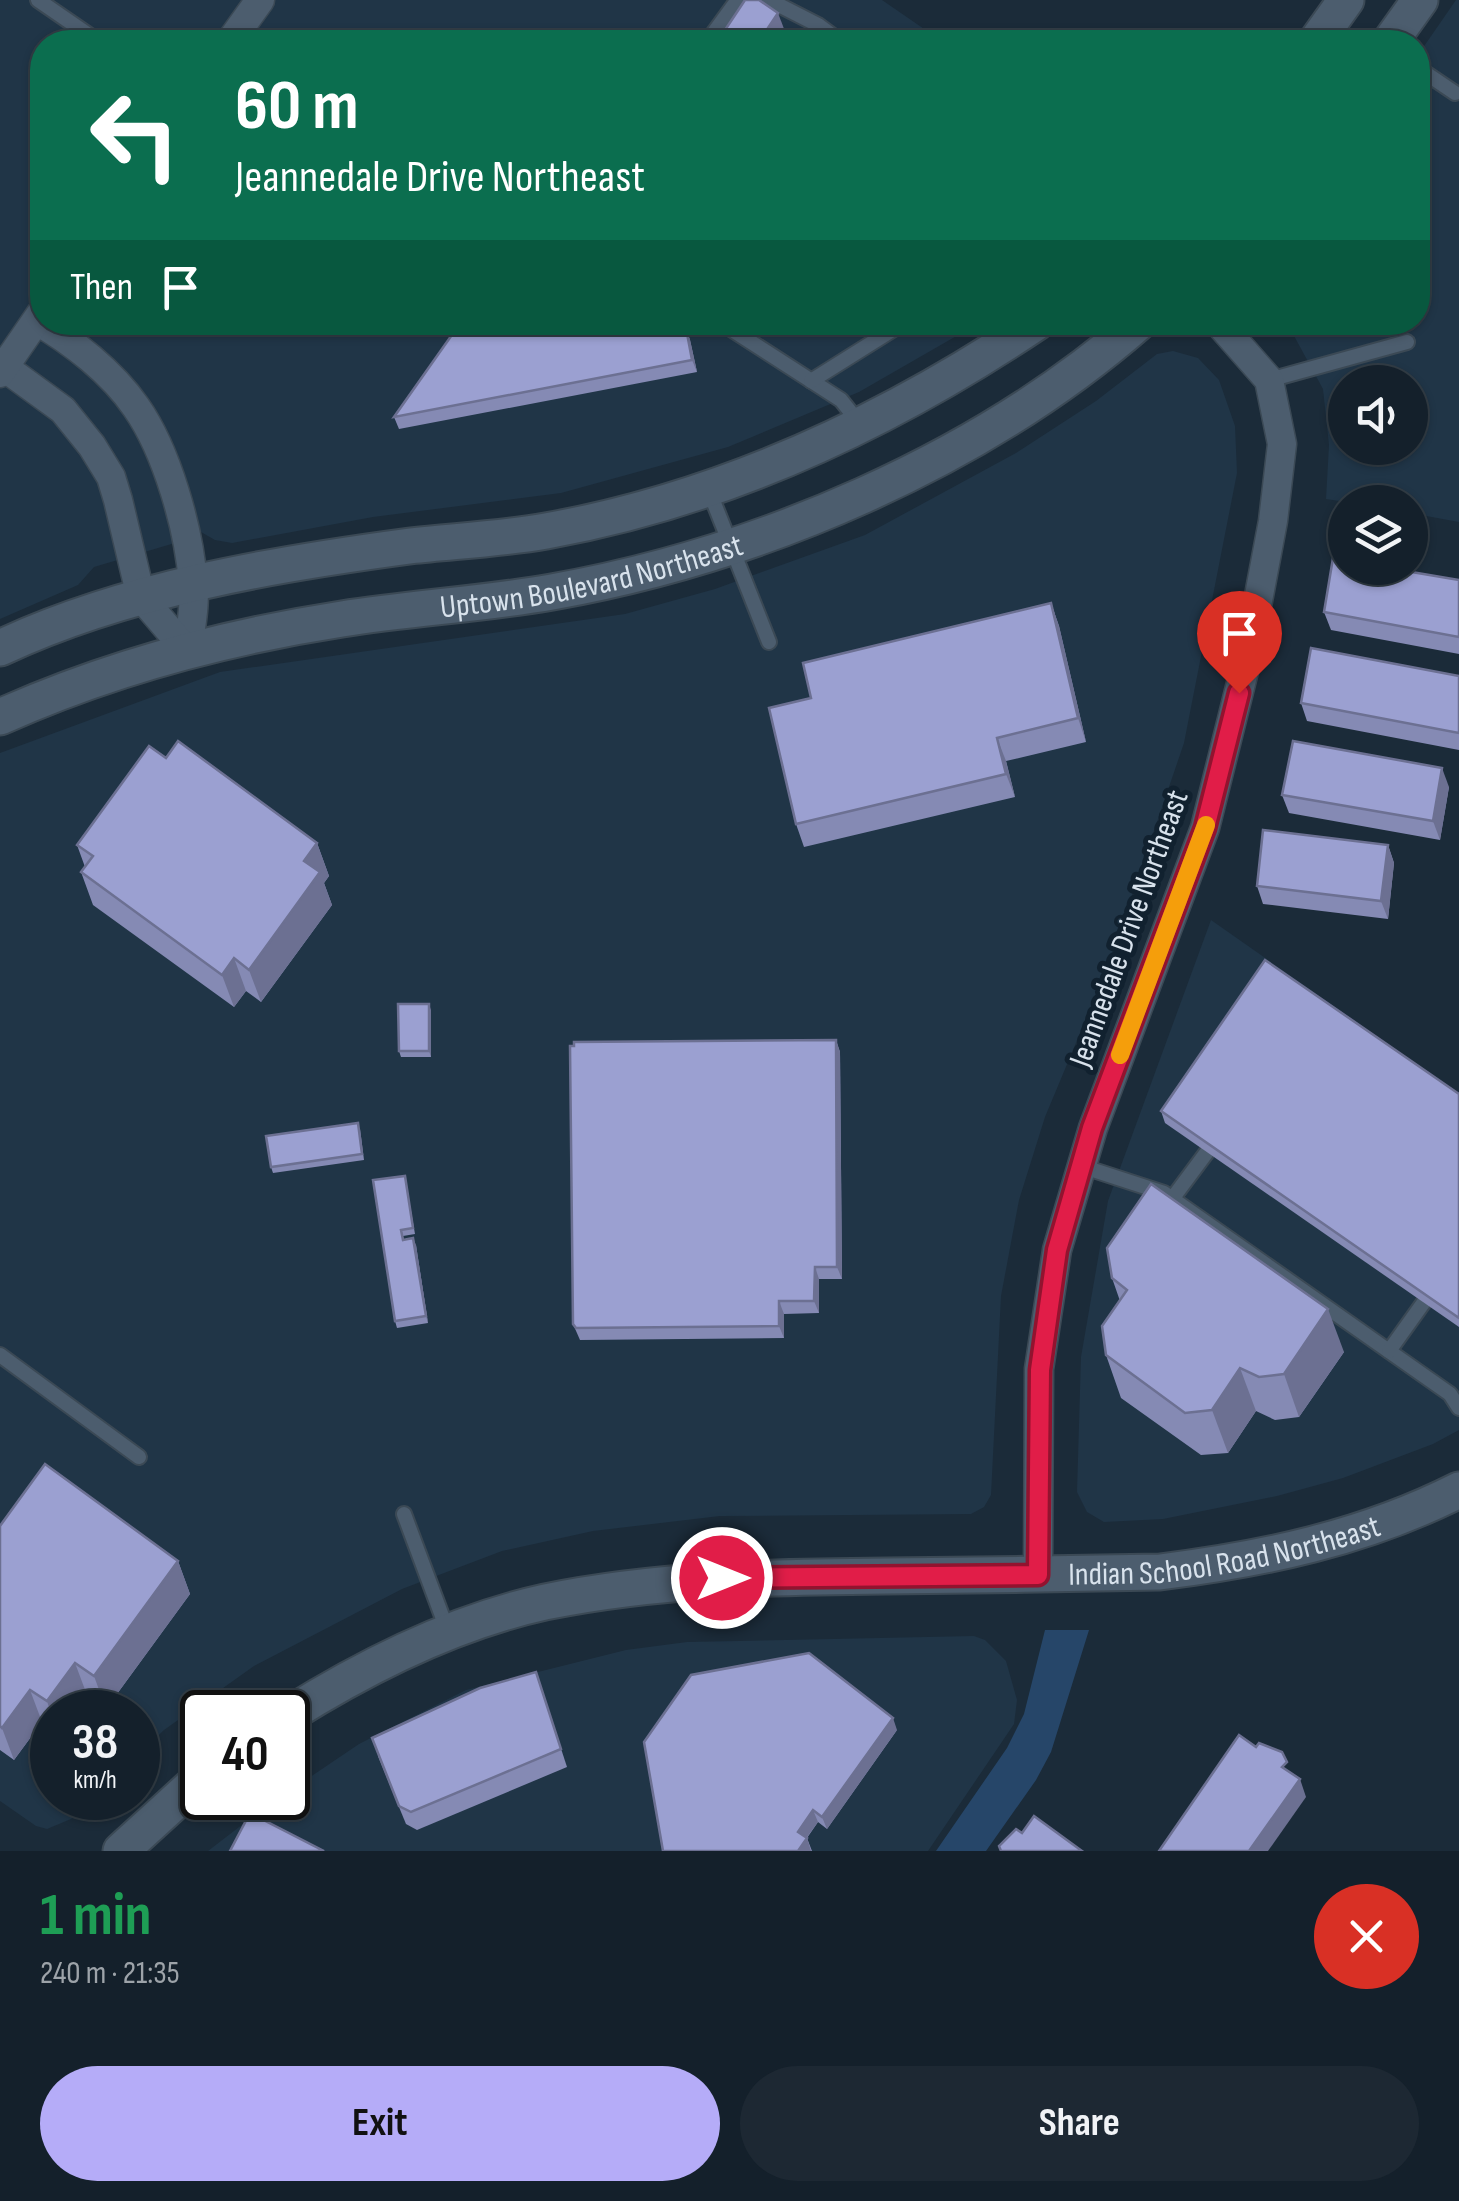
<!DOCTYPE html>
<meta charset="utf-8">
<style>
body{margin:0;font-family:"Sofia Sans Condensed",sans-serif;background:#1d2833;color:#f1f3f6;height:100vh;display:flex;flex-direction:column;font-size:38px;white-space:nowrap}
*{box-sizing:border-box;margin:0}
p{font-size:32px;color:#9da3a9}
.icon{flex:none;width:55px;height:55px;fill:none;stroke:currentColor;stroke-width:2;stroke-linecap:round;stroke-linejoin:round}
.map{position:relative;height:1851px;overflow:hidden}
.sheet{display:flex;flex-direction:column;background:#14202b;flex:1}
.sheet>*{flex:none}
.top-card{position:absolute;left:30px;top:30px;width:1400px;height:305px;border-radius:40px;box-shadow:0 2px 8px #0004,0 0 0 2px #333e47;background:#0b6e4f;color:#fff;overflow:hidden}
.fabs{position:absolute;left:1328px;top:365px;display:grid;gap:20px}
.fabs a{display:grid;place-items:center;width:100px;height:100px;border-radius:50%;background:#14202b;box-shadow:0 2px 8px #0004,0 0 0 2px #333e47;font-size:50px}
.speed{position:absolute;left:30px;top:1690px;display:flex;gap:20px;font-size:50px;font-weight:700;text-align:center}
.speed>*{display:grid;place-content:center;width:130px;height:130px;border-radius:50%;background:#14202b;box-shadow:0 2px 8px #0004,0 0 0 2px #333e47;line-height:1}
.speed small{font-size:25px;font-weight:400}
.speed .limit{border:5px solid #111;border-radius:15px;background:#fff;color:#111}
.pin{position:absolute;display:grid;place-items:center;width:85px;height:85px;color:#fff;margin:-102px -42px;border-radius:50% 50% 50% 0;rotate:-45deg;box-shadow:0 0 10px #0007}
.pin .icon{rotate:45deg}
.me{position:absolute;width:110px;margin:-55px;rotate:90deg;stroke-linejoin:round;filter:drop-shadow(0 0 8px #0008)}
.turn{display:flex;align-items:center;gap:35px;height:210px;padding:0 40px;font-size:45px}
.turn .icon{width:130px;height:130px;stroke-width:2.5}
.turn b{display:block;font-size:70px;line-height:85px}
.then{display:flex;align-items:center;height:95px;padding:0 40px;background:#0003;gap:20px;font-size:38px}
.round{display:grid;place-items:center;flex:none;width:105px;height:105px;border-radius:52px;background:#1d2833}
.head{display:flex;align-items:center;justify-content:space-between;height:170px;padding:0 40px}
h1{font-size:60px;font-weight:700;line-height:75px;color:#1e9e55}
.action{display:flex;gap:20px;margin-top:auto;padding:20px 40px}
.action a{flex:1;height:115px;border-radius:60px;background:#b5acf8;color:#111;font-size:40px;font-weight:700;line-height:115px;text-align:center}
.action a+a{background:#1d2833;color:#f1f3f6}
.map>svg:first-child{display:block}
</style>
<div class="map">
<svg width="1459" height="1851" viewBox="0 0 1459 1851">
<rect width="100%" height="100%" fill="#1b2b39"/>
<!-- built -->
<g fill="#203547" fill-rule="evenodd">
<polygon points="0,0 882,0 943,42 42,42 42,322 979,323 859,392 728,447 561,493 373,517 232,543 215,540 201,532 195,537 94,567 78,585 0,619"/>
<path d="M1456 0H1459V522L1410 513V502H1346L1326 499 1329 445 1323 389 1287 323 1418 322V55ZM1345 382H1410V448H1345Z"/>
<polygon points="1173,351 1198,358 1219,380 1235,426 1237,473 1184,743 1106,971 1045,1117 1019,1200 1001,1296 991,1495 984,1507 971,1514 720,1516 593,1531 502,1551 402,1589 254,1666 164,1730 138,1755 138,1712 52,1712 52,1798 93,1798 71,1819 47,1829 36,1826 0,1801 0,753 220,672 625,614 715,589 865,535 1016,453 1096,401 1157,354"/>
<polygon points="1211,920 1459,1094 1459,1430 1433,1444 1343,1478 1277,1496 1163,1519 1104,1522 1087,1512 1077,1492 1081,1357 1108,1201"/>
<polygon points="974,1636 985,1640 1006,1661 1017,1700 1014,1724 928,1851 208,1851 265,1807 279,1798 288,1798 288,1792 359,1744 466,1690 626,1650 687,1642"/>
</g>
<!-- water -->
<polygon fill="#264669" points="1045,1630 1089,1630 1051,1752 1036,1780 986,1851 936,1851 1007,1748 1024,1714"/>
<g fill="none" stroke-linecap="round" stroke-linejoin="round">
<!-- service casing -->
<g stroke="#3b4955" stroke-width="18">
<g id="service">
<polyline points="38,0 99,42"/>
<polyline points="769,0 818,25 841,42"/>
<polyline points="707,42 734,5 761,1"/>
<polyline points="1418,68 1455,93"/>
<polyline points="720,322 841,400 860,424"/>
<polyline points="1269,380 1407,342"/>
<polyline points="811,381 905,322"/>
<polyline points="708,488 769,642"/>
<polyline points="1081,1166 1164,1193 1450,1394 1459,1408"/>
<polyline points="1172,1199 1207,1152"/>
<polyline points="1389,1351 1424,1302"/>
<polyline points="0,1355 139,1457"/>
<polyline points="404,1514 448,1632"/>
</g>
</g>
<!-- minor casing -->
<g stroke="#3b4955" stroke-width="31">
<g id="minor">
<polyline points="230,42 260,0"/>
<path d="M37 321C72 341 112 372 136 407 167 451 189 529 193 583 196 605 190 630 188 652"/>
<polyline points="4,367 63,410 92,446 111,477 118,500 141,597 188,652"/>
<polyline points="0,373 42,312"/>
<polyline points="1038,1575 1039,1369 1057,1250 1093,1128 1205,828 1247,659 1273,521 1282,444 1269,380 1218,322"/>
</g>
</g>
<!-- tertiary casing -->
<g stroke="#3b4955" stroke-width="39">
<g id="tertiary">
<polyline points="1316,42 1346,0"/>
<polyline points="1390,42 1420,0"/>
<path d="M0 648C125 589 275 564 410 546 455 541 501 539 546 531 724 499 888 422 1037 322"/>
<path id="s1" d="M0 717C107 669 226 637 342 619 412 608 483 604 552 592 759 555 980 461 1139 322"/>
<path id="s2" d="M288 1715C366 1666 454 1622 545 1602 658 1579 770 1577 886 1576 977 1575 1069 1574 1160 1572 1264 1559 1364 1538 1459 1490"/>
<polyline points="121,1851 202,1777"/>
</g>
</g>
<!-- service -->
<use href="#service" stroke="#4c5d6e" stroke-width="14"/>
<!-- minor -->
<use href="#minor" stroke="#4c5d6e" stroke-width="28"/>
<!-- tertiary -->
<use href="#tertiary" stroke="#4c5d6e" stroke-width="35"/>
</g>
<!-- wall -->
<g fill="#858ab4">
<polygon points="686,328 690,340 697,372 399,429 394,417"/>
<polygon points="1459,580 1459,654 1331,630 1324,612"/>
<polygon points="1051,603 1059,626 1086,742 1006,761 1015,797 804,847 796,824 811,698"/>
<polygon points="1459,676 1459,750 1307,721 1301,703"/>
<polygon points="166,758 317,843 329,876 324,883 332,905 261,1002 246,991 234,1007 93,905 81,872 85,867 77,845"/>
<polygon points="1449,787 1440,840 1289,813 1282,795"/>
<polygon points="1388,845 1394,863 1388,919 1263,904 1257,886"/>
<polygon points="431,1010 431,1057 401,1057 399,1051"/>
<polygon points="836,1040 840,1052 842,1279 819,1279 819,1313 784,1314 784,1338 580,1340 573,1324"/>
<polygon points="1459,1094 1459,1327 1165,1123 1161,1111"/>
<polygon points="360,1129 364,1160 273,1173 271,1167"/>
<polygon points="405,1176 415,1234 403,1236 404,1240 416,1245 428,1323 397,1328 395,1321"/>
<polygon points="1112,1278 1344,1352 1299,1417 1275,1420 1256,1411 1228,1453 1201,1455 1121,1398 1106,1355 1120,1301"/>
<polygon points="0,1526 178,1561 190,1594 106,1709 87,1695 52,1712 52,1730 42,1722 14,1760 0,1750"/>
<polygon points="536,1672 567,1767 417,1830 406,1824 378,1756"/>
<polygon points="897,1730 827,1829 818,1822 807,1838 812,1851 663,1851"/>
</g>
<!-- shaded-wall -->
<g fill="#6c7092">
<polygon points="778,13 789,42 767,42 764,34"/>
<polygon points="686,328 690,340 697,372 692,360"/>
<polygon points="1051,603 1059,626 1086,742 1078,718"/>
<polygon points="997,738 1006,761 1015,797 1006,774"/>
<polygon points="1442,768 1449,787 1440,840 1433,821"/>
<polygon points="317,843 329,876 324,883 332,905 261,1002 249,970 304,861"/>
<polygon points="1388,845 1394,863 1388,919 1381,901"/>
<polygon points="234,958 246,991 234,1007 222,975"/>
<polygon points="429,1004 431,1010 431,1057 429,1051"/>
<polygon points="836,1040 840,1052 842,1279 837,1267"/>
<polygon points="413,1238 416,1245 428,1323 426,1316"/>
<polygon points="815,1267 819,1279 819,1313 814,1301"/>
<polygon points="779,1301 784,1314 784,1338 779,1326"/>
<polygon points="1328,1309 1344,1352 1299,1417 1284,1374"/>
<polygon points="1240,1368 1256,1411 1228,1453 1212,1410"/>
<polygon points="178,1561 190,1594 106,1709 94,1676"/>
<polygon points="75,1663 87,1695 75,1712 52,1712 52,1717 47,1701"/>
<polygon points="30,1690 42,1722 14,1760 2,1728"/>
<polygon points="893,1718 897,1730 827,1829 822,1817"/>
<polygon points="1300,1779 1306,1797 1268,1851 1249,1851"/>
<polygon points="813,1810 818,1822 802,1844 798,1832"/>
<polygon points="807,1838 811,1851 798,1851"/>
</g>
<!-- building -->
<g fill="#9ba0d1" stroke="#6c7092" stroke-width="2.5">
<polygon points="745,0 759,0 778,13 764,34 776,42 717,42"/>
<polygon points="461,322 678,322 686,328 692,360 394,417"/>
<polygon points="1333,558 1345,560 1345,568 1388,568 1459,580 1459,637 1324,612"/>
<polygon points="1051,603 1078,718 997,738 1006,774 796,824 769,708 811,698 803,663"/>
<polygon points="1311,648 1459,676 1459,733 1301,703"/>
<polygon points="178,741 317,843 304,861 320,872 249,970 234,958 222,975 81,872 93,856 77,845 149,746 166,758"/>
<polygon points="1293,741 1442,768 1433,821 1282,795"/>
<polygon points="1263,830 1388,845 1381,901 1257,886"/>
<polygon points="1265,960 1459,1094 1459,1318 1161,1111"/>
<polygon points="398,1004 429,1004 429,1051 399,1051"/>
<polygon points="836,1040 837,1267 815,1267 814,1301 779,1301 779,1326 576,1328 573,1324 570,1046 574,1046 574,1042"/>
<polygon points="358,1123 362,1154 271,1167 266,1136"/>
<polygon points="405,1176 413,1228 401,1230 403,1240 413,1238 426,1316 395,1321 373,1180"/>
<polygon points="1151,1184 1328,1309 1284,1374 1259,1377 1240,1368 1212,1410 1185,1413 1106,1355 1102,1326 1127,1290 1112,1278 1107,1248"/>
<polygon points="45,1464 178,1561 94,1676 75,1663 47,1701 30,1690 2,1728 0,1726 0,1526"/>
<polygon points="809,1653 893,1718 822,1817 813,1810 798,1832 807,1838 798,1851 663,1851 644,1742 691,1675"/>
<polygon points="536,1672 561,1749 411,1812 399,1806 372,1738 480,1688"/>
<polygon points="1239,1735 1256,1747 1259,1743 1282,1752 1287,1762 1282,1767 1300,1779 1249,1851 1159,1851"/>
<polygon points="250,1813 324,1851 230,1851"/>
<polygon points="1034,1816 1082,1851 1001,1851 999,1846 1016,1829 1022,1833"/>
</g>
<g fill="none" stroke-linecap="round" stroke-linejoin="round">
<!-- route casing -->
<g stroke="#92132f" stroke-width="25">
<polyline id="route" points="722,1578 1038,1575 1040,1370 1057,1250 1092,1128 1205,828 1239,693"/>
</g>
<!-- route -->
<use href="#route" stroke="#e11d48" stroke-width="18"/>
<!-- slow -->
<polyline stroke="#f59e0b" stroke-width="18" points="1120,1055 1206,825"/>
</g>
<g text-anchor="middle" stroke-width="10" stroke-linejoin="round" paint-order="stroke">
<!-- street labels -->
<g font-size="32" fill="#d8e2ec" stroke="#11212f">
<text dy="11" stroke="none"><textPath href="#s1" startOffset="610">Uptown Boulevard Northeast</textPath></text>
<text transform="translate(1128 928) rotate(-70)" y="11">Jeannedale Drive Northeast</text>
<text dy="11" stroke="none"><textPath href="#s2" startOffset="965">Indian School Road Northeast</textPath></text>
</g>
</g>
</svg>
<div class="fabs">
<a><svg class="icon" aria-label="sound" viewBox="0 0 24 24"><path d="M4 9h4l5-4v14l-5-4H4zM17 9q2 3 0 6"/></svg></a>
<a><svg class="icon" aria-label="layers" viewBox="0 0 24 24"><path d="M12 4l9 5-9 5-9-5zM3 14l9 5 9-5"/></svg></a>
</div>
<div class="speed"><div>38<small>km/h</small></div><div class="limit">40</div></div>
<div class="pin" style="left:1239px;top:693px;background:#d93025"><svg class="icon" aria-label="arrive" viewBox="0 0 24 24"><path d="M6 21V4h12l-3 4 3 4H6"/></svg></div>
<svg class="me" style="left:722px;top:1578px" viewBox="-20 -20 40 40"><circle r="17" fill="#e11d48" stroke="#fff" stroke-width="3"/><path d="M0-11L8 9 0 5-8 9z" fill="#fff"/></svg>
<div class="top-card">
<div class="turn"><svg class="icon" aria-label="left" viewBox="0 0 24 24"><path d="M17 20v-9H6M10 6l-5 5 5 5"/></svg><div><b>60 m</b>Jeannedale Drive Northeast</div></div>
<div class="then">Then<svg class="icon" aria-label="arrive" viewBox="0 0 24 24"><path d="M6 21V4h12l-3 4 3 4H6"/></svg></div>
</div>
</div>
<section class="sheet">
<div class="head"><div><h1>1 min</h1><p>240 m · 21:35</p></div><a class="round" style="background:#d93025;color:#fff"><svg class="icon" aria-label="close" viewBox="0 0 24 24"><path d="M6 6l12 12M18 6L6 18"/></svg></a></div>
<div class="action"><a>Exit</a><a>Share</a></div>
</section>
